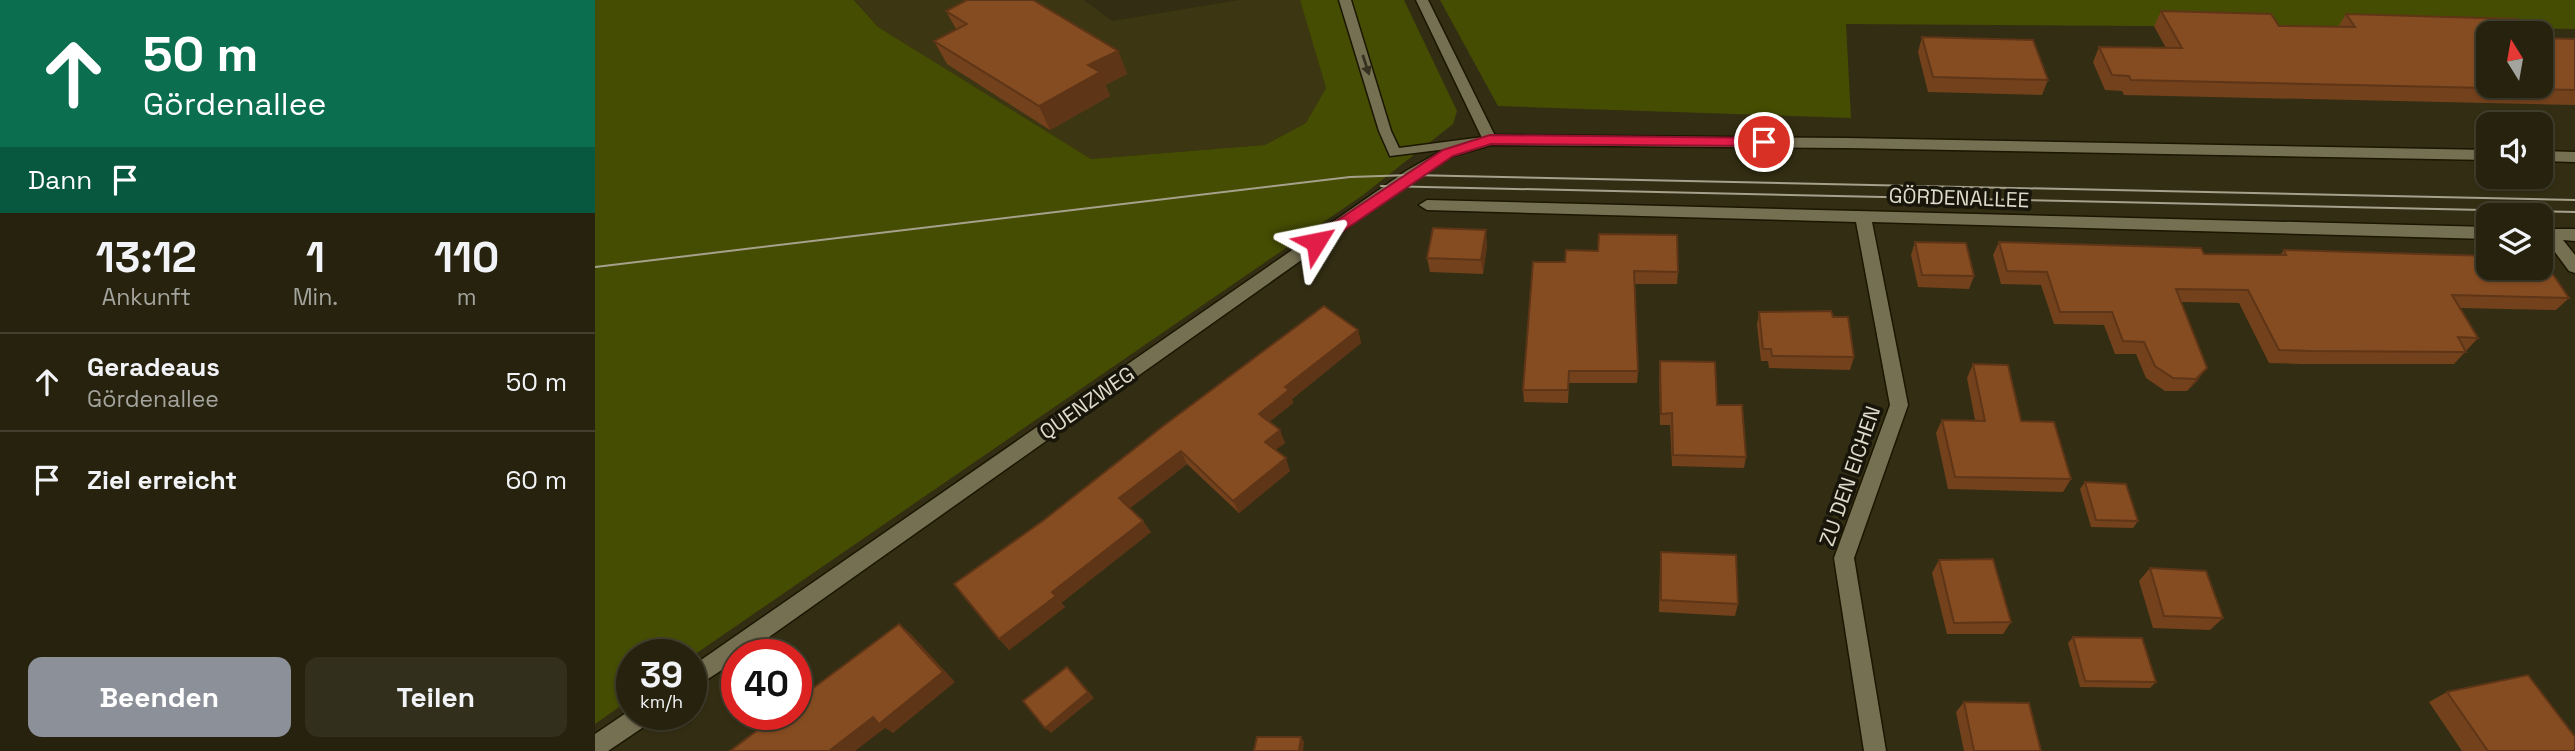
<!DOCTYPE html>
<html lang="de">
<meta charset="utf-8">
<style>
body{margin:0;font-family:"Space Grotesk",sans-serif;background:#322f1c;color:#f1f3f6;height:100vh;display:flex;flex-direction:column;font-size:26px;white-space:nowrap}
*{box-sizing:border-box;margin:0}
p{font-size:23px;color:#a4a49e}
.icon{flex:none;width:38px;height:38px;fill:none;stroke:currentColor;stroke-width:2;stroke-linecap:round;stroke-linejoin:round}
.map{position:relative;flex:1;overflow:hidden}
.sheet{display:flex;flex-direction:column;background:#26220e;width:595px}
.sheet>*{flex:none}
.banner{background:#0b6e4f;color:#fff;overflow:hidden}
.needle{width:46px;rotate:349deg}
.controls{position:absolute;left:1881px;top:21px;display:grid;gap:14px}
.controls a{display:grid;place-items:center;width:77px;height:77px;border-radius:14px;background:#26220e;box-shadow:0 2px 5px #0004,0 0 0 2px #423f2e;font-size:35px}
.speed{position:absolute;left:21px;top:639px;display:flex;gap:14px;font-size:35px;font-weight:700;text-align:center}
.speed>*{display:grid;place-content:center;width:91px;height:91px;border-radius:50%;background:#26220e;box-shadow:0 2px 5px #0004,0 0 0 2px #423f2e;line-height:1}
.speed small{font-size:18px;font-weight:400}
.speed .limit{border:10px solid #d22;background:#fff;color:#111}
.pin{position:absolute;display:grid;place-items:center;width:60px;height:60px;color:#fff;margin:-30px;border:4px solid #fff;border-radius:50%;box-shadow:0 2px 7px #0007}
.me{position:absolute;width:77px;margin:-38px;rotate:55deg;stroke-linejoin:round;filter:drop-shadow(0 0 5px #0008)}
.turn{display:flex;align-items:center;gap:24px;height:147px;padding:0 28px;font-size:32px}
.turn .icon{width:91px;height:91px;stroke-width:2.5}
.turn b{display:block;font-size:49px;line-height:60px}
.then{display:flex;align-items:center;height:66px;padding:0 28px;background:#0003;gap:14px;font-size:26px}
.eta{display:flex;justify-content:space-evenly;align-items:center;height:119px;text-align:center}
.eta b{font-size:42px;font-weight:600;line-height:49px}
.cta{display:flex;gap:14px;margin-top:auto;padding:14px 28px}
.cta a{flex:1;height:80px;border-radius:14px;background:#8c9099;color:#fff;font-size:28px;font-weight:600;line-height:80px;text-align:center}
.cta a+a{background:#322f1c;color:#f1f3f6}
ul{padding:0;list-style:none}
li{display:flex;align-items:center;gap:21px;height:98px;padding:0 28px;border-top:2px solid #423f2e}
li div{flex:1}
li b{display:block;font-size:26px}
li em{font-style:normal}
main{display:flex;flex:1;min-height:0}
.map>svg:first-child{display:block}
</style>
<main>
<section class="sheet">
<div class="banner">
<div class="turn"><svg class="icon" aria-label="ahead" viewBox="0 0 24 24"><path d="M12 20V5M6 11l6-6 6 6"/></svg><div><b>50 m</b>Gördenallee</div></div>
<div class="then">Dann<svg class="icon" aria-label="arrive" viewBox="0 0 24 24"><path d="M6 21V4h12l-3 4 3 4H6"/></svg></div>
</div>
<div class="eta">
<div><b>13:12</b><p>Ankunft</p></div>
<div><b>1</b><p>Min.</p></div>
<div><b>110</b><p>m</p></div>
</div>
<ul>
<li><svg class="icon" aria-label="ahead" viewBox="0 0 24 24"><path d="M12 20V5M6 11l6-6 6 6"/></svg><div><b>Geradeaus</b><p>Gördenallee</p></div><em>50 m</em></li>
<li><svg class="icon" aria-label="arrive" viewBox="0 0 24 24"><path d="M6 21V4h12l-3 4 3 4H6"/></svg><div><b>Ziel erreicht</b></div><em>60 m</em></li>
</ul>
<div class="cta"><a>Beenden</a><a>Teilen</a></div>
</section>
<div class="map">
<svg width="1980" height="751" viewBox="0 0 1980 751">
<rect width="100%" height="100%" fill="#332e13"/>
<!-- built -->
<polygon fill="#3d3612" points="260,0 489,0 517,21 644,0 705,0 731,88 711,123 670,145 496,159 283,27"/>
<!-- green -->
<g fill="#454d02">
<polygon points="0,0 259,0 283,27 496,159 670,145 711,123 731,88 705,0 809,0 862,111 858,124 768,195 96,657 96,654 37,654 37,698 0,724"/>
<polygon points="845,0 1980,0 1980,29 1251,24 1256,118 903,106"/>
</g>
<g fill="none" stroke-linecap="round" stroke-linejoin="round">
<!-- service casing -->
<g stroke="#1b1600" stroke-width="3">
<polygon id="service" points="744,0 756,0 796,131 804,148 888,137 895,141 893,144 795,156 784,131"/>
</g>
<!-- minor casing -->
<g stroke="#1b1600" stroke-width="3">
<g id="minor">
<polygon points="821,0 833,0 902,140 900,143 895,145 888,140"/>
<polygon points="832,200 1894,227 1894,239 1277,222 1313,405 1259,558 1291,751 1269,751 1239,558 1295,405 1261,222 832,210 824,205"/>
<polygon points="1946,229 1980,229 1980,241 1968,240 1980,255 1980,273 1974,271 1951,240 1946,239"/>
</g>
</g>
<!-- tertiary casing -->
<g stroke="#1b1600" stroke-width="3">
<g id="tertiary">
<polygon points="895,135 1251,138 1894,150 1894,160 1251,148 896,145 858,156 821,179 150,654 142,654 142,660 96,690 96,667 811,171 848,150"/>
<polygon points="1946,151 1980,152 1980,162 1946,161"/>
<polygon points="37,709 37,714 59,714 56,722 13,751 0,751 0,734"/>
</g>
</g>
<!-- service -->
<use href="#service" fill="#767053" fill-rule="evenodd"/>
<!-- minor -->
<use href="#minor" fill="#767053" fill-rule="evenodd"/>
<!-- tertiary -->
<use href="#tertiary" fill="#767053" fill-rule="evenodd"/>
<!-- tram -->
<g stroke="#a5a18d" stroke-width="2">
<polyline points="786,186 1980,212"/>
<polyline points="0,267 755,177 816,175 1980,200"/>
</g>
</g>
<!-- wall -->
<g fill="#73411c">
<polygon points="372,0 440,0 439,1 523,51 532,74 510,85 515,96 455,130 352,64 339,41 361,29 351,11"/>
<polygon points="1566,11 1684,26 1743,27 1751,14 1894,86 1980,39 1980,105 1529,95 1527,91 1510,90 1498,62 1504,47 1571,48 1559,26"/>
<polygon points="1327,37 1453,80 1447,95 1333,92 1323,52"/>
<polygon points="1320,242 1379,276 1374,289 1323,287 1316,255"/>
<polygon points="1404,242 1609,254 1685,255 1689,250 1974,298 1961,310 1865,308 1883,338 1859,364 1706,364 1674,363 1644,303 1586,302 1603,380 1592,391 1570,391 1551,378 1541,354 1520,354 1509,325 1459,324 1446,285 1406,284 1398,255"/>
<polygon points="892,245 888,274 835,272 832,258"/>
<polygon points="938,262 1083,272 1082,284 1040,284 1043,371 1042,383 974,383 973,403 929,402 928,390"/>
<polygon points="1164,312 1238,317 1259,357 1255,370 1174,368 1173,361 1166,361 1162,325"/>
<polygon points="763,330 766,343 697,399 698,403 674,422 690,443 680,450 695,471 644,513 592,464 535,508 556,532 466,603 470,607 414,650 359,584"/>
<polygon points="1065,361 1122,405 1151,457 1149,468 1077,466 1075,425 1065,425 1064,373"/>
<polygon points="1378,364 1426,421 1476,479 1468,492 1353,489 1341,433 1347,420 1380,420 1372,378"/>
<polygon points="1490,482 1543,521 1538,528 1496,527 1485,489"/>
<polygon points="1066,552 1143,604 1140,616 1064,612 1065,564"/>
<polygon points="1344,560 1416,622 1408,634 1352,634 1337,573"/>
<polygon points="1555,568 1628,618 1615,630 1558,628 1544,581"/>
<polygon points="1478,637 1561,682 1555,688 1485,687 1473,643"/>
<polygon points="1852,692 1980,751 1867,751 1834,702"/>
<polygon points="1369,702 1446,751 1369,751 1361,712"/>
</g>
<!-- shaded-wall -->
<g fill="#5e3517">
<polygon points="523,51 532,74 510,85 515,96 455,130 444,106 493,65"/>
<polygon points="891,230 892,245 888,274 886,260"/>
<polygon points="763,330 766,343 697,399 698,403 669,426 664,414 690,387"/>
<polygon points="1612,368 1603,380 1592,391 1601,379"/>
<polygon points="685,430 690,443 675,454 670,442"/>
<polygon points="586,451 592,464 532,510 524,498"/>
<polygon points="691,458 695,471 644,513 638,501"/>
<polygon points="548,521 556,532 466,603 470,607 414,650 404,639 457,592"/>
<polygon points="304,624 317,635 360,682 298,733 290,728 260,751 234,751 278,717"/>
<polygon points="477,672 499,698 456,733 450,728"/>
<polygon points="706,737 709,742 708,751 704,751"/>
</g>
<!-- building -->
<g fill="#864c21" stroke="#5e3517" stroke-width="2">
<polygon points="372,0 438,0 523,51 493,65 505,72 444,106 339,41 372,24 351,11"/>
<polygon points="1566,11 1676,14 1684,26 1760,27 1751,14 1922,19 1934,33 1894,33 1894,86 1946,86 1946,38 1980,39 1980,90 1536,80 1534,76 1517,75 1504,47 1587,48"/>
<polygon points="1327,37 1438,40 1453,80 1338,77"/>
<polygon points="838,228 891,230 886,260 832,258"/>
<polygon points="1004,234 1082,235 1083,272 1039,271 1043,371 974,371 973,390 928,390 938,262 970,262 971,250 1003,251"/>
<polygon points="1320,242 1371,243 1379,276 1327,275"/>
<polygon points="1404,242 1606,248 1609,254 1691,255 1689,250 1894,256 1894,268 1946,268 1946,257 1974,298 1857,295 1883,338 1863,337 1871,352 1716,351 1684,350 1653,290 1581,289 1612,368 1601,379 1578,378 1560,366 1549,342 1528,341 1517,312 1465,312 1452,272 1412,271"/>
<polygon points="729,306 763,330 690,387 694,390 664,414 685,430 670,442 691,458 638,501 586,451 524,498 548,521 457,592 461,596 404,639 359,584 449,520 567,427"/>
<polygon points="1236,311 1238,317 1253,317 1259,357 1177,356 1176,349 1168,349 1164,312"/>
<polygon points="1065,361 1120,362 1122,405 1147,405 1151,457 1078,455 1077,413 1066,414"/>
<polygon points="1378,364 1413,365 1426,421 1459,422 1476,479 1360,477 1347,420 1390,421"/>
<polygon points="1490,482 1531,484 1543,521 1501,520"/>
<polygon points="1066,552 1141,555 1143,604 1066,600"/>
<polygon points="1398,559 1416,622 1359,623 1344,560"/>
<polygon points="1555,568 1611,571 1628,618 1569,616"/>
<polygon points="304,624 348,672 284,724 278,717 234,751 135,751 184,714 201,714 201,701"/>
<polygon points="1478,637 1547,638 1561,682 1490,681"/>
<polygon points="472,667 493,692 450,728 428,701"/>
<polygon points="1933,675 1980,737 1980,751 1893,751 1852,692"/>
<polygon points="1369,702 1434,703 1446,751 1379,751"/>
<polygon points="662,737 706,737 704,751 659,751"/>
</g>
<!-- one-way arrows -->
<defs><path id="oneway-solid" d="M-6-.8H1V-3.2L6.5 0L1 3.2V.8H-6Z" transform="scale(1.75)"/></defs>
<use fill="#343120" href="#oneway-solid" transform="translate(771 65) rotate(72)"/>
<!-- route -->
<polygon fill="#e11d48" stroke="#92132f" stroke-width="2" points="895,135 1169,138 1176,142 1169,146 896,144 858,156 726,246 716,246 714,242 716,238 848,150"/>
<g text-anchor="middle" stroke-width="7" stroke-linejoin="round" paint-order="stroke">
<!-- street labels -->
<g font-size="21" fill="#dedbca" stroke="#18160a">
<text transform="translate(1364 198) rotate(2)" y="7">GÖRDENALLEE</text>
<text transform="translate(492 403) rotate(-35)" y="7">QUENZWEG</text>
<text transform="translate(1255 476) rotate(-71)" y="7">ZU DEN EICHEN</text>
</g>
</g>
</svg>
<div class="controls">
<a><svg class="needle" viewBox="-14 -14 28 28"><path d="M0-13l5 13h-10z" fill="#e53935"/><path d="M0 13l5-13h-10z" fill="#a4a49e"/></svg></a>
<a><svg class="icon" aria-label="sound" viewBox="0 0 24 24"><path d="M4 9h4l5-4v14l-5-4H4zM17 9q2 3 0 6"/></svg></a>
<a><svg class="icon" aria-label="layers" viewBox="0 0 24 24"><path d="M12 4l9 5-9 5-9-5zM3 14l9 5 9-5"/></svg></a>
</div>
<div class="speed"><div>39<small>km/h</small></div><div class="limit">40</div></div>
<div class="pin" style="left:1169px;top:142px;background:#d93025"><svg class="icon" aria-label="arrive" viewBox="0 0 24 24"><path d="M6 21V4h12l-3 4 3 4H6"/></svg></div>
<svg class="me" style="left:721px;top:242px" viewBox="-20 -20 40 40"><path d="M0-17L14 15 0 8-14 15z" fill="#e11d48" stroke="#fff" stroke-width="4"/></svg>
</div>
</main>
